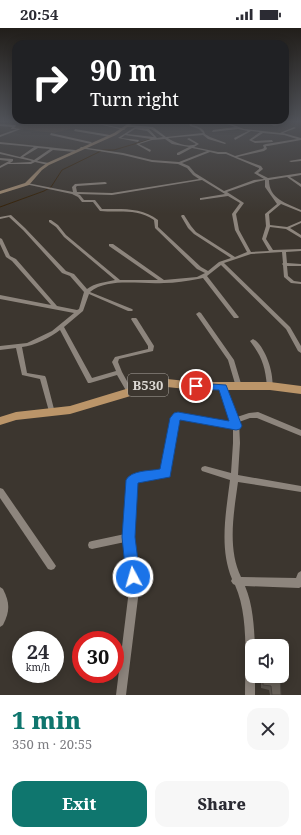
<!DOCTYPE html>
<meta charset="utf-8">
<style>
body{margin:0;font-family:"Noto Serif",serif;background:#f7f7f7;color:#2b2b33;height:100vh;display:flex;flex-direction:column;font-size:15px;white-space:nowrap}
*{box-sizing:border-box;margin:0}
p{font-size:13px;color:#7c7c81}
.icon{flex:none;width:22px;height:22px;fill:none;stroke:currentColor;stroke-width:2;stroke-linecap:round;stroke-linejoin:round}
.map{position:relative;height:667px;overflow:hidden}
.details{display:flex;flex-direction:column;background:#fff;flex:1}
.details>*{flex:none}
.hud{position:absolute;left:12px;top:12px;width:277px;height:84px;border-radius:12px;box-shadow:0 2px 10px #0003;background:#202124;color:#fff;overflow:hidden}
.buttons{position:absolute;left:245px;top:611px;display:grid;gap:8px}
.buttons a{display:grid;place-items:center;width:44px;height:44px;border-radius:8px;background:#fff;box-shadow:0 2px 10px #0003;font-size:20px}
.speed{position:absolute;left:12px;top:603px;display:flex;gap:8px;font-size:20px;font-weight:700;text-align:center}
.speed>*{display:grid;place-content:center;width:52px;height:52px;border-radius:50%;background:#fff;box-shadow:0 2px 10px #0003;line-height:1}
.speed small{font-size:10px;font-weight:400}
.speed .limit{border:6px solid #d22;background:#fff;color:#111}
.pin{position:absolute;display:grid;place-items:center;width:34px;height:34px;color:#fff;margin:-17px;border:2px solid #fff;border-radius:50%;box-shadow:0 1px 4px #0007}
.me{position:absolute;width:44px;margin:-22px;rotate:354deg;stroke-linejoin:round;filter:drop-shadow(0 0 3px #0008)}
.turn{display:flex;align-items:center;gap:14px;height:84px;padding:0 12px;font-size:18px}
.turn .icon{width:52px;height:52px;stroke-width:2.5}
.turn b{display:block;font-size:28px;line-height:34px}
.round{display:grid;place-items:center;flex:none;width:42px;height:42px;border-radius:12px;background:#f7f7f7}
.head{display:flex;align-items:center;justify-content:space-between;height:68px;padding:0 12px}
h1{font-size:24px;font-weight:800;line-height:30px;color:#0f766e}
.cta{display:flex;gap:8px;margin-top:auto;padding:8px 12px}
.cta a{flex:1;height:46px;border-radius:12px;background:#0f766e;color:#fff;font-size:16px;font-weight:800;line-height:46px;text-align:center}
.cta a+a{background:#f7f7f7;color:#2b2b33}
.status{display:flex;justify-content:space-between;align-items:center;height:28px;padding:0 20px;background:#fff;direction:ltr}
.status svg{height:11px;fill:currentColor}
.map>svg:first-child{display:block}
</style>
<div class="status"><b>20:54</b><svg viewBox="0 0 49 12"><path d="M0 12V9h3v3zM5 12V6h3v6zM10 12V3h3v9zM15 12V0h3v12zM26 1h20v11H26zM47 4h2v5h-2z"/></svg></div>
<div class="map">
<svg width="301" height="667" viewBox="0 0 301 667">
<rect width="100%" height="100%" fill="#3c362f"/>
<!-- green -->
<polygon fill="#534432" points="28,94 70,97 70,101 54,105 13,100"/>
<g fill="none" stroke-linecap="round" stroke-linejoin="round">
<!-- stream -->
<g stroke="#352004" stroke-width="1">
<polyline points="187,93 186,94 190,97"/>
<polyline points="103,122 114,122 151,111"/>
<polyline points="0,179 44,163 51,159 62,142 101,123"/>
</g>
<!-- minor -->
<g fill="#8d857d" fill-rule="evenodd">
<polygon points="10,93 13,93 12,94"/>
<polygon points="97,93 98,94 97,95 125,101 124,102 94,95"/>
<path d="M188 93H190L192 97C197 98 204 100 205 106L210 109 226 115 225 116 208 111 203 107 168 110C175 115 188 120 196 116L187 111 189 110 199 116 194 119 218 124H226L235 128 262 121 264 120 263 117 266 116 297 111 284 107 263 105 252 112 255 113 272 112 273 114 255 115 249 112 260 104 251 103 235 112 234 110 248 103 238 101 212 104 213 102 235 99 219 93 229 95 241 93 231 96 244 101 280 105 294 99 296 100 283 105 301 110V112L268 118H266L267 121 264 123 237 129 261 138 263 141 258 145 268 150 301 145V147L290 149 301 156V159L287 149 269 152C269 171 286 175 301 182V184L281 176 269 186 270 197 287 199 301 193V195L290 200 301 207V210L286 201 270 199 266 211 273 222 301 221V223L286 224 287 235 301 236V238H287L288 248 294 253 301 254V256L291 255 284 249 283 237 282 236 283 235 282 224 251 226 224 235 290 299 301 318V325L298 323 286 301 221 237 207 248 238 288 239 289 238 290H234L203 250 198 251C187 253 175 255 164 255 142 257 109 249 90 264L132 281 133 282 132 283H128L89 266 83 283 64 299 92 350 116 343 112 334 115 329 148 321V318L131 291 132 290H136L137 291 154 318 153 323 119 331 118 334 122 344 133 364 132 366H128L117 347 90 355H88L60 302C51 309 34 318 22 319L27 345 45 348 46 350 55 385 54 387H50L40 351 22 347 16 320 0 322V318L27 315 52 303 74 285 0 271V267L51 277 12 233 6 229 0 216V210L2 211 10 228 16 231 57 278 77 282 79 281 84 264 70 248 62 245 23 202 9 189 0 191V189L11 187 25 200 66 243 74 246 87 261C95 255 106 254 115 252L64 209 56 199 49 194V192H51L58 197 66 207 120 252H158L109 218V216H113L164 252 197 249 205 245 197 241 155 200 154 192C136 180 120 185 100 183L93 174H82L78 169 72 166 25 156 27 155 73 164 72 159 75 156 105 154 107 155 106 156 77 158 76 159 77 164 112 165 199 151 193 147 187 140 178 136 152 134 123 127 80 120 81 119 123 125 152 132 179 134 207 123 192 120 179 127H177V125L189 119 172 116 165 111 152 112 139 116 151 122 150 124 136 116 151 111 125 107 121 110 139 112 138 114 118 110 135 99H127L128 97 153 99 166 109 203 105 199 101 190 98ZM136 99 151 101 163 109 157 110 149 101ZM135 101 147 103 154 109 127 106ZM210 124 218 126H226L259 140V141L254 145 264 151 254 152 224 163 195 145 189 138 182 135ZM202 152 225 166 201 170H200V172L228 168 240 175 232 186 235 202 247 224 235 229 196 204 191 198 184 187H182L181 188 188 200 194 206 231 230 219 234 208 243 201 239 158 199V192C142 179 121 181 102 181L95 172H84L80 167 78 166 112 167ZM265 152V159L277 176 265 186 266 198 262 211 269 223 251 224 239 202 236 186 244 175 227 164 256 154Z"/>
<polygon points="263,93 265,93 274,96 283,95 284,96 274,98"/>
<polygon points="0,96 15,97 16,98 14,100 21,101 0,109 0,107 17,101 11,101 12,99 0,98"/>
<polygon points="75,101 110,107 111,108 110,109 74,103"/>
<polygon points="51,105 91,114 92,115 91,116 50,107"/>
<path d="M0 114 75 122 76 123 75 124 53 122 37 133 49 135 48 137 35 134 31 136H8L0 140V138L9 133 0 132V130L13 131V133L10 135 30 134 32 133 0 126V124L20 129 34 119 0 116ZM38 120 50 121 34 132 23 129Z"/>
<polygon points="301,131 301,133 291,134 289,133"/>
<polygon points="199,284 201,285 234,332 242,359 241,361 237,361 236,359 228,332 196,286"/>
<path d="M253 311C265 317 275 347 272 360H268L267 358C265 338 262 329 250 313Z"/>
<path d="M221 357H225L226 359 237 389 249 385 258 384 301 402V408L257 390H250L239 394 240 415 238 447 301 458V464L238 454C234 484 227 520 241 549L296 550 298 545 301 543V559L299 560 245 558C253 577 254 598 255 618H252V648H255V667H245C245 633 249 588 235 557L233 556 231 553 232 551C219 520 226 484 230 452L202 443 201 441 202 439 205 438 231 445 233 415V400L179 391 178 392 168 447 136 453 133 509 139 562 126 667H116L129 562 125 514 92 521 89 520 88 517 89 514 92 513 125 506 128 452 131 448 134 447 162 442 172 391 176 386 178 385 232 395 220 359Z"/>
<polygon points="0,460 3,461 54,535 56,538 54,541 51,542 48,541 0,470"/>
<path d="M0 559 3 561C10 575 10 583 3 597L0 599Z"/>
</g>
<!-- secondary -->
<polygon fill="#a48d73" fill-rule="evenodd" points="132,93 136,93 116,107 49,137 42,142 29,157 0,166 0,163 25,155 40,140 47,135 114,105"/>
<!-- primary -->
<polygon fill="#bb9569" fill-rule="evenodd" points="167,351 196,354 270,354 301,358 301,366 270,362 196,362 167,359 149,361 134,367 70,386 16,392 0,397 0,389 16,384 70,378 126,361 147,353"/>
</g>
<!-- wall -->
<polygon fill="#5a544d" points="261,648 280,648 281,667 270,667 269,662 261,660"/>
<!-- building -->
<polygon fill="#69625a" stroke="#4a453f" points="263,648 280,648 281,667 272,667 271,658 263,657"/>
<!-- sky -->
<linearGradient id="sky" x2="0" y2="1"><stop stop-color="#211e1a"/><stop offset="0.5" stop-color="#505258"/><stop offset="1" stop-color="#505258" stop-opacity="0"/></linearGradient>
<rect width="301" height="186" fill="url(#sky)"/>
<!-- route -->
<path fill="#1a73e8" stroke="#114b97" d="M196 355 226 357 242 398 240 401 236 402 180 392 170 449 138 455 135 509 140 549 138 554 133 556 128 554 126 549 122 509 126 452C131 442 150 443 160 441L170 390 174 385 178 384 229 393 219 362 192 361 191 358 192 356Z"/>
<g text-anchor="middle" stroke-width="3.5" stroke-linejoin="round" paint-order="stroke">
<!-- shield labels -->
<rect fill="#3c362f" stroke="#aca7a2" stroke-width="1" x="128" y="346" width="40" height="22" rx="3"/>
<g font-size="13" font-weight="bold" fill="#dcd8d3">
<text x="148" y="362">B530</text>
</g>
</g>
</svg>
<div class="buttons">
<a><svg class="icon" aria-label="sound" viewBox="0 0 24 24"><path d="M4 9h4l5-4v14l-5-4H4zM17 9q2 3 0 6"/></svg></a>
</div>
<div class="speed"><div>24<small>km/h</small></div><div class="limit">30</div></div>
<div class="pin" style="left:196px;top:358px;background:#d93025"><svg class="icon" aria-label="arrive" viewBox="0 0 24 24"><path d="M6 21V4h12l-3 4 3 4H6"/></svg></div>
<svg class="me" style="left:133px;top:549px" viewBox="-20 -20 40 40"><circle r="17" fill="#1a73e8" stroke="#fff" stroke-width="3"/><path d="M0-11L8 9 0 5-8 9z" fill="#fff"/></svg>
<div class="hud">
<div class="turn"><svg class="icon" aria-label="right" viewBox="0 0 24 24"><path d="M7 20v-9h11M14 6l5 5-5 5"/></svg><div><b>90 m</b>Turn right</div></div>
</div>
</div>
<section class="details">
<div class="head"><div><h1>1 min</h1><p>350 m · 20:55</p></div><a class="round"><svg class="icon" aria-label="close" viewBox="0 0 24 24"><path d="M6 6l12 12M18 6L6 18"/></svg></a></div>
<div class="cta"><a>Exit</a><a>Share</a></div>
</section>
